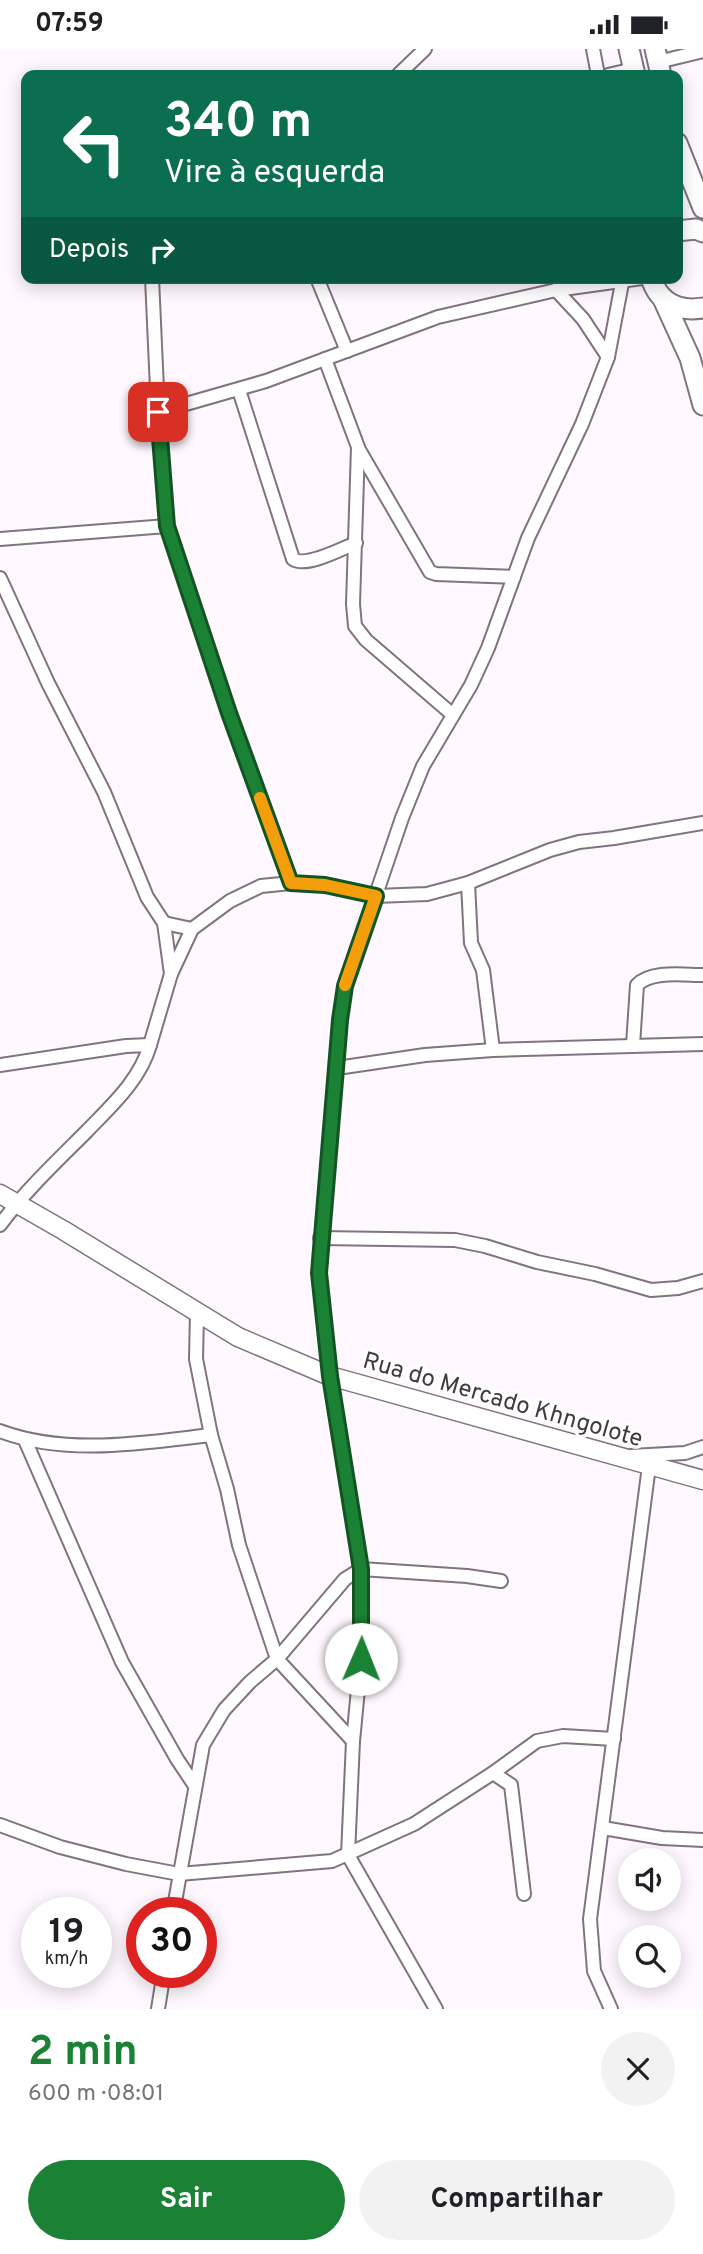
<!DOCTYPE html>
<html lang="pt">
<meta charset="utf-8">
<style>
body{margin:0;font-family:Overpass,sans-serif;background:#f2f2f2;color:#202124;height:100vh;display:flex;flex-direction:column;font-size:26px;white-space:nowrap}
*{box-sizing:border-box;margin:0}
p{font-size:23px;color:#757577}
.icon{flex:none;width:38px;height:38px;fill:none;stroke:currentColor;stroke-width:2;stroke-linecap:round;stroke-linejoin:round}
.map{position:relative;height:1960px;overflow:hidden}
.sheet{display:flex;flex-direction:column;background:#fff;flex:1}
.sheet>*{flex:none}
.hud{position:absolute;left:21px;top:21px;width:662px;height:214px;border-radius:14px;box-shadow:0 4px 18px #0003;background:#0b6e4f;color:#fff;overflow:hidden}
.buttons{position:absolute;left:618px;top:1799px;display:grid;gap:14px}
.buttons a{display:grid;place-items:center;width:63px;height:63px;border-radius:50%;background:#fff;box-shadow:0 4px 18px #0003;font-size:35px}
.speed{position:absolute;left:21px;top:1848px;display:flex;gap:14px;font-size:35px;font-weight:700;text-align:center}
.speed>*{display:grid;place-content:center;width:91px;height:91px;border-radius:50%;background:#fff;box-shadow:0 4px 18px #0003;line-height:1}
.speed small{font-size:18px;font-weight:400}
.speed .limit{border:10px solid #d22;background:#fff;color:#111}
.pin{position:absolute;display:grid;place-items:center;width:60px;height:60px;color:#fff;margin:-30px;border-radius:14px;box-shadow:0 4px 10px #0006}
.me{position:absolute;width:77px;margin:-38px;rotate:1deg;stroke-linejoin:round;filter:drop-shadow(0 0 5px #0008)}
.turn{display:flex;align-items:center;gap:24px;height:147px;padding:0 28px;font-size:32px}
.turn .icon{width:91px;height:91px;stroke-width:2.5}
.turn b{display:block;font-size:49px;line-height:60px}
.then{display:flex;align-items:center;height:66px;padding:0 28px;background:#0003;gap:14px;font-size:26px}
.round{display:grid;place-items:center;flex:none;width:74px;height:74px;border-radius:37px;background:#f2f2f2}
.headline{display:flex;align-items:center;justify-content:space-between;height:119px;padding:0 28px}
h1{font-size:42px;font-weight:700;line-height:52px;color:#1b8135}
.action{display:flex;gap:14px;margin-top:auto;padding:14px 28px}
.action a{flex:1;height:80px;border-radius:42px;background:#1b8135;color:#fff;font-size:28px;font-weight:700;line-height:80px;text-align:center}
.action a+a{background:#f2f2f2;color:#202124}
.status{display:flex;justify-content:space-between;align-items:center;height:49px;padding:0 35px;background:#fff;direction:ltr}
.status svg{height:19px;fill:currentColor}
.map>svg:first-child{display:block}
</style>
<div class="status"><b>07:59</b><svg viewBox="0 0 49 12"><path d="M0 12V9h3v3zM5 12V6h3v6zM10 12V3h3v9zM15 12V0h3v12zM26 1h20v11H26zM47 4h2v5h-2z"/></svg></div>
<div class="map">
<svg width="703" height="1960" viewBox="0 0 703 1960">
<rect width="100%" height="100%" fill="#fff8fe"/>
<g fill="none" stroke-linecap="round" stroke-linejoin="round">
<!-- street casing -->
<g stroke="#81737f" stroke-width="16">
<g id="street">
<polyline points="593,0 598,26"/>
<polyline points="658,13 703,2"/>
<polyline points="398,26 425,0"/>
<polyline points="608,26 634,20"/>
<polyline points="152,229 158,363 167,477 229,664 291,834"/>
<polyline points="317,229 347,302"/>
<polyline points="569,229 556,241 583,270 608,308"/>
<polyline points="325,310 358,398 353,555 355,577 366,591 453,666"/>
<path d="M239 341 293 510C306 519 341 500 356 494"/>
<polyline points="158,363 266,332 438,268 556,241 642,229"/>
<polyline points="358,399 430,523 436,525 514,528"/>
<polyline points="0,490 167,477"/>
<polyline points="0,529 48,634 104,743 147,848 164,874 171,925"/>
<polyline points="468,834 471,894 483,921 493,1001"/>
<polyline points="164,874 192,880"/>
<path d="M633 996 637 936C651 921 684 926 703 926"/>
<polyline points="0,1016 126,997 150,996 171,925 192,880 230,852 261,837 291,834 325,836 376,847 427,845 468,834 550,801 579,793 614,789 703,774"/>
<polyline points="337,1019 425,1006 493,1001 703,995"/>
<path d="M0 1176C25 1142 57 1112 87 1082 112 1056 140 1031 150 996"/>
<polyline points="320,1189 455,1191 485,1197 537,1213 595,1225 651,1241 678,1239 703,1232"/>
<polyline points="197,1265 196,1310 211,1386 227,1440 239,1496 277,1610 353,1692"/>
<path d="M0 1382C67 1407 142 1394 211 1386"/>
<polyline points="25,1391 122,1613 177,1710 195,1737"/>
<polyline points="631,1407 685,1404 703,1398"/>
<polyline points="493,1724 511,1736 524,1845"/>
<polyline points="0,1776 60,1798 126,1815 179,1825 332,1812 414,1775 493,1724 537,1692 563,1687 614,1690"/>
<polyline points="603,1779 662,1789 703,1791"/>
<polyline points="173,1864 203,1696 224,1661 250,1633 277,1610 345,1530 361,1520 467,1527 501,1532"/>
<polyline points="158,1960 164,1923"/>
<polyline points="436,1960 348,1806 353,1692 361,1610 361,1520 330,1327 319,1224 340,971 345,937 402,769 423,717 471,636 488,599 528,489 582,375 608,308 622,234"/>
<polyline points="611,1960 594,1922 590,1870 649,1417"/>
</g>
</g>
<!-- secondary casing -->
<g stroke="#81737f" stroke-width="21">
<polyline id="secondary" points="0,1145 63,1181 238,1288 330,1327 703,1431"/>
</g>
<!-- primary casing -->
<g stroke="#81737f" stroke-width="23">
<g id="primary">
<polyline points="629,0 635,26"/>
<polyline points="655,0 661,26"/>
<polyline points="677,94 703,159"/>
<polyline points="677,182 696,180 703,183"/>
<path d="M651 229C659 254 678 263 703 259"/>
<polyline points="664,252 690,309 703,356"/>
</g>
</g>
<!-- street -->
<use href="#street" stroke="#fff" stroke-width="12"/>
<!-- secondary -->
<use href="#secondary" stroke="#fff" stroke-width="18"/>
<!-- primary -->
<use href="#primary" stroke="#fff" stroke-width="19"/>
</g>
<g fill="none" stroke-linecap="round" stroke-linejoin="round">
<!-- route casing -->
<g stroke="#125422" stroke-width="18">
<polyline id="route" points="158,363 167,477 229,664 291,834 325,836 376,847 345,937 340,971 319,1224 330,1327 361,1520 361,1610"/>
</g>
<!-- route -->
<use href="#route" stroke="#1b8135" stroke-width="12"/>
<!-- slow -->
<polyline stroke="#f59e0b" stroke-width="12" points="260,749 291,834 325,836 376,847 345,936"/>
</g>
<g text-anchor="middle" stroke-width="7" stroke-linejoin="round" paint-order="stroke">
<!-- street labels -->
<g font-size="24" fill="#413b40" stroke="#fff">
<text transform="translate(503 1350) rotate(16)" y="8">Rua do Mercado Khngolote</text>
</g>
</g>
</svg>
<div class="buttons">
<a><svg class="icon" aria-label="sound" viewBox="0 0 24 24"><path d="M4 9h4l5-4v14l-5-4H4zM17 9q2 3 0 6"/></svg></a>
<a><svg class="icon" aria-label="search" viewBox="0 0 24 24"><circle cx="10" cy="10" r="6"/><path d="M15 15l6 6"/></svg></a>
</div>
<div class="speed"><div>19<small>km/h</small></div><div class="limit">30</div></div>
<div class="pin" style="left:158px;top:363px;background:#d93025"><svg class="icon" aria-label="arrive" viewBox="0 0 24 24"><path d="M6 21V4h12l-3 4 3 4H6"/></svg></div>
<svg class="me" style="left:361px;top:1610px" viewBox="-20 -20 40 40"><circle r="19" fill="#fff"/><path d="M0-13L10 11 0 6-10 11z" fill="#1b8135"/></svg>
<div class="hud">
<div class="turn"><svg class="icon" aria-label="left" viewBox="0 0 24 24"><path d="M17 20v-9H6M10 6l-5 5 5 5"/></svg><div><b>340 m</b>Vire à esquerda</div></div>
<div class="then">Depois<svg class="icon" aria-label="right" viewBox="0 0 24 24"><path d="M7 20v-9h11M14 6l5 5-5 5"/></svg></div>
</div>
</div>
<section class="sheet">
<div class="headline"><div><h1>2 min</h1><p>600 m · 08:01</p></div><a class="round"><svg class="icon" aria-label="close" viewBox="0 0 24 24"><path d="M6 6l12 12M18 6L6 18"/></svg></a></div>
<div class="action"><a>Sair</a><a>Compartilhar</a></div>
</section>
